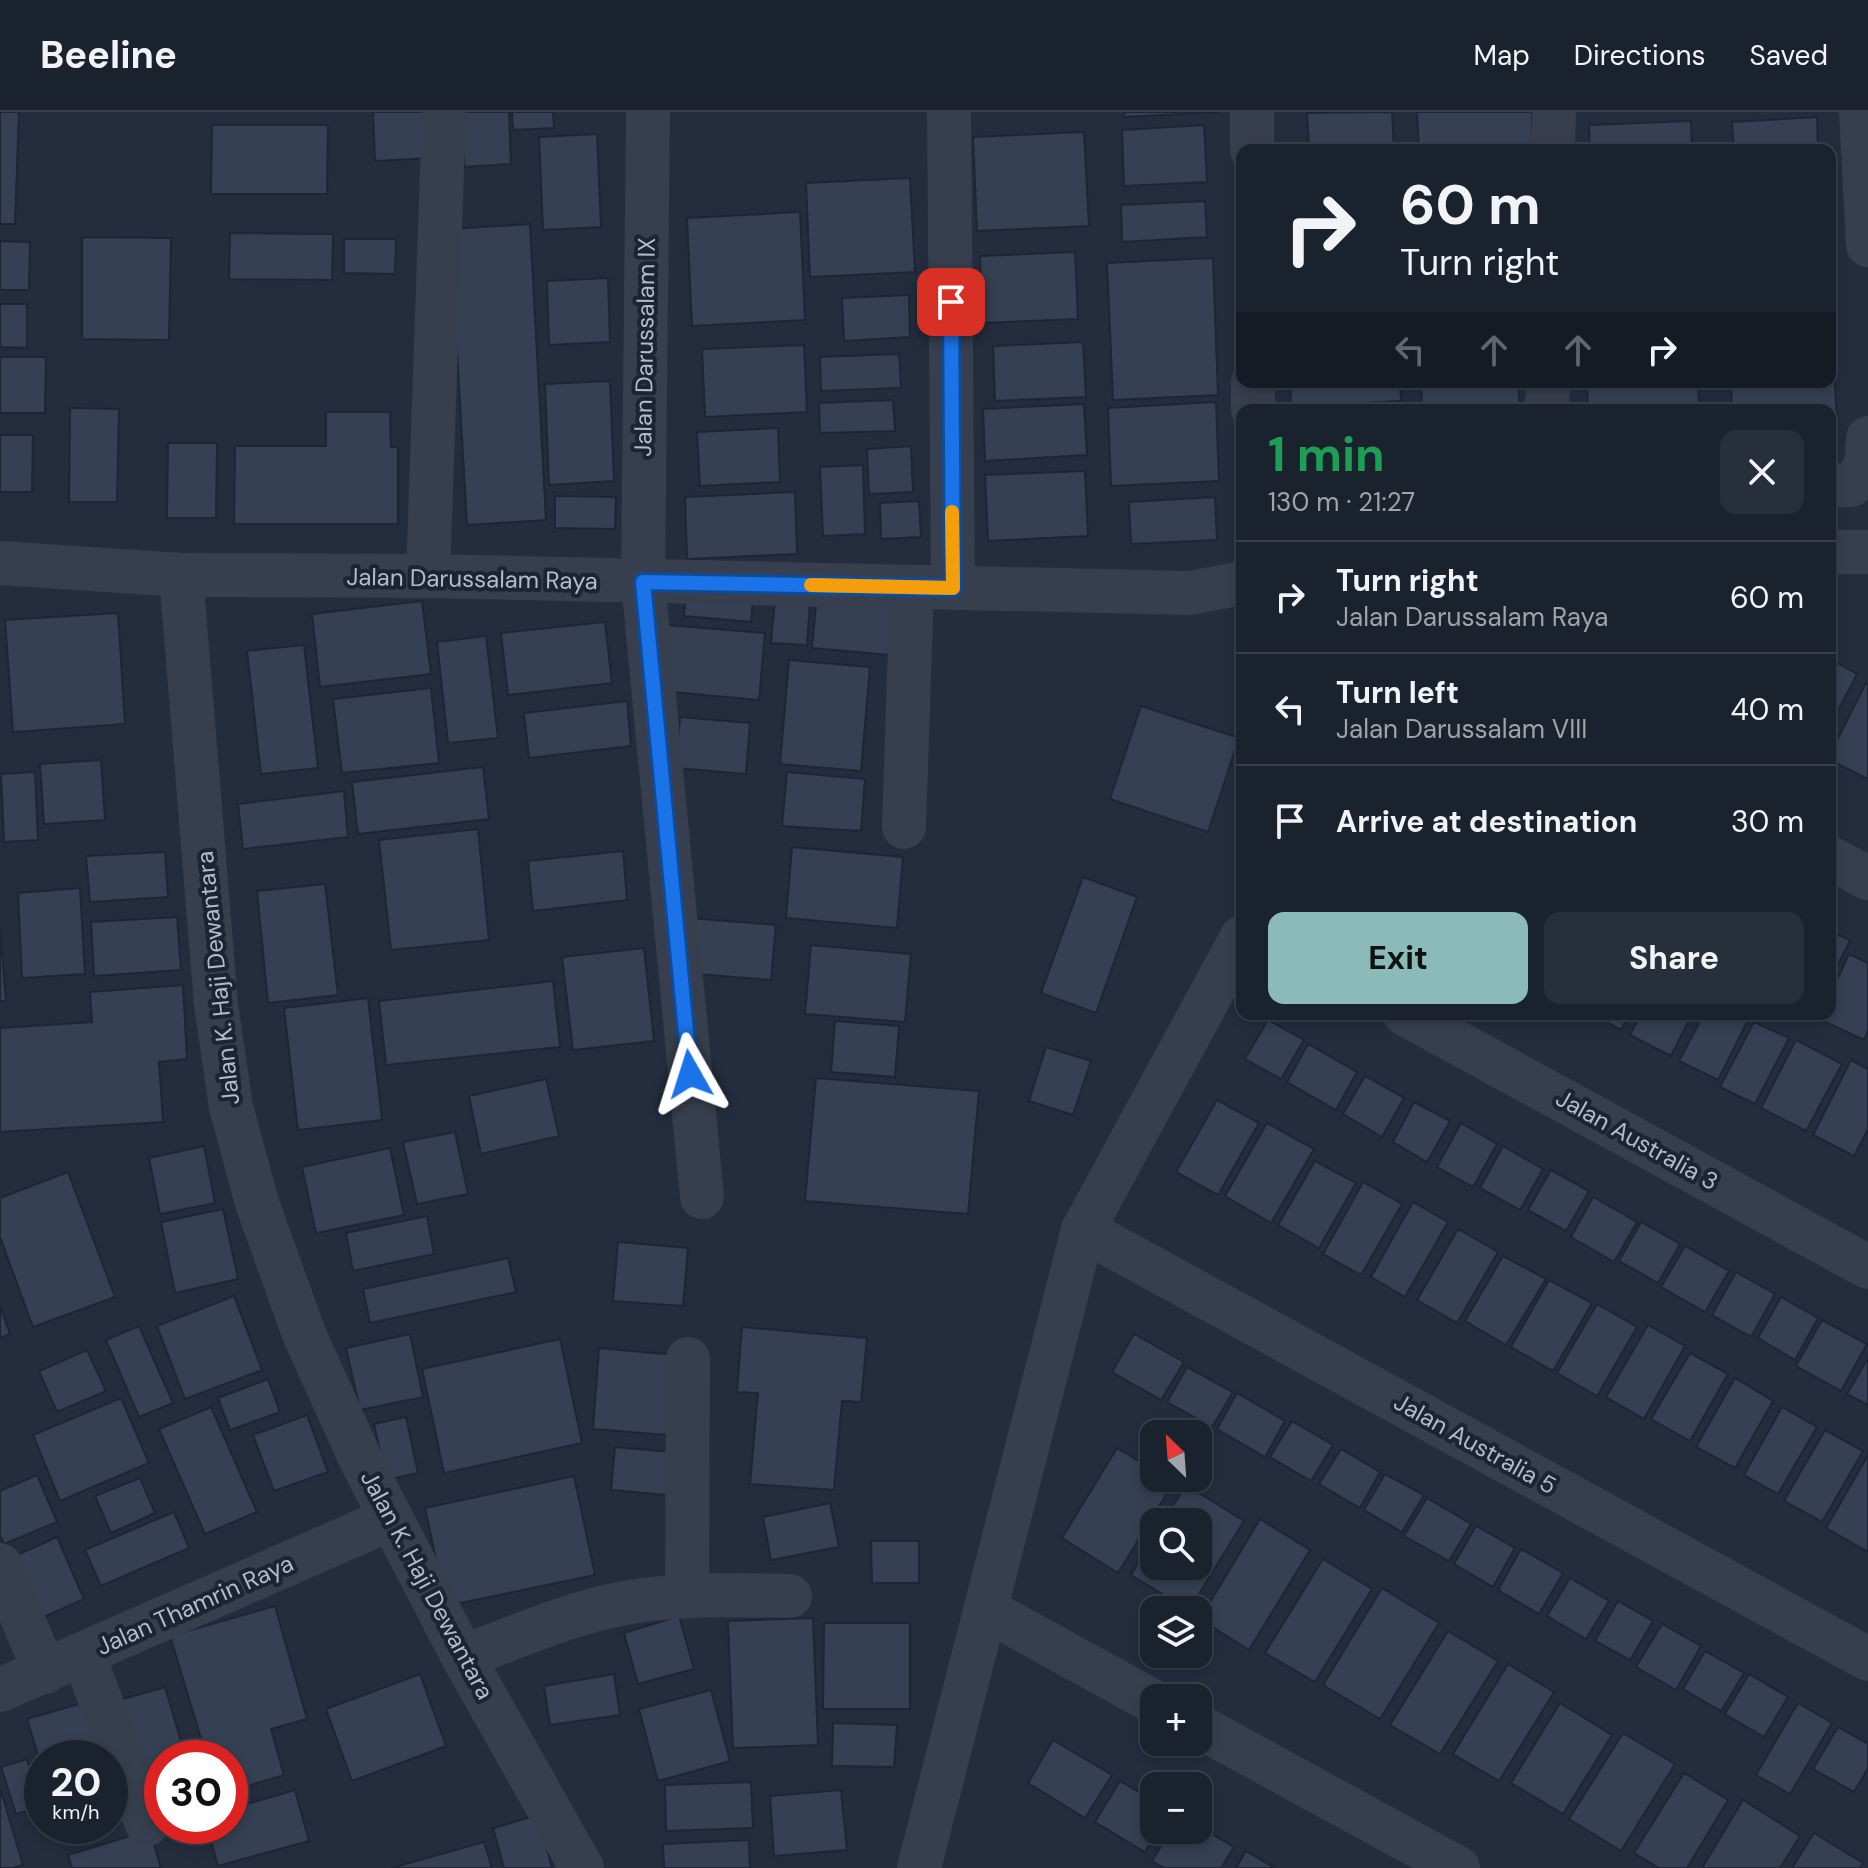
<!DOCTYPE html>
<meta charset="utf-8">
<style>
body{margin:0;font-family:"DM Sans",sans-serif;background:#272f3a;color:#f1f3f6;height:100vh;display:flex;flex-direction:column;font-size:30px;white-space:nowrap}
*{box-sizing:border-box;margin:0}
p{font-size:26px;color:#9fa4aa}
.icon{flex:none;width:44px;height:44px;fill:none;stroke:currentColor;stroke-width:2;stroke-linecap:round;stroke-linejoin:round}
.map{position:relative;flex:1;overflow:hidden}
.details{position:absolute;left:1236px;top:292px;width:600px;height:616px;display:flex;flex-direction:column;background:#1a222e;border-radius:16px;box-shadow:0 4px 12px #0003,0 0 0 2px #383f4a}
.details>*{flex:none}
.top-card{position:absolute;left:1236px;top:32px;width:600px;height:244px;border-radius:16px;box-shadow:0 4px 12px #0003,0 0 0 2px #383f4a;background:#1a222e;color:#f1f3f6;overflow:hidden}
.needle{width:52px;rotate:335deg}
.fabs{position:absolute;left:1140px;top:1308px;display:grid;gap:16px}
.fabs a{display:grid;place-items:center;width:72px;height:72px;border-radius:16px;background:#1a222e;box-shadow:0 4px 12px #0003,0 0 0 2px #383f4a;font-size:40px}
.speed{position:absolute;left:24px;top:1628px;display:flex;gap:16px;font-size:40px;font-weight:700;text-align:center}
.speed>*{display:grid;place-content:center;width:104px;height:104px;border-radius:50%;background:#1a222e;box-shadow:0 4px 12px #0003,0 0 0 2px #383f4a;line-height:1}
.speed small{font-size:20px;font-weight:400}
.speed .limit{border:12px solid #d22;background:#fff;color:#111}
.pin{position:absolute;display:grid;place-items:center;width:68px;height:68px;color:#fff;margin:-34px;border-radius:16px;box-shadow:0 4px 12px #0006}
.me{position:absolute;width:88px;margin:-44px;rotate:354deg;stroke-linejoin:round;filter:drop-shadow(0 0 6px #0008)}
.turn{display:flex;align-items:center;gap:28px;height:168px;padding:0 32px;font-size:36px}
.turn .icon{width:104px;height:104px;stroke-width:2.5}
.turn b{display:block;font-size:56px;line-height:68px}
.lanes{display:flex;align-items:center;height:76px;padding:0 32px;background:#0003;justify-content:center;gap:40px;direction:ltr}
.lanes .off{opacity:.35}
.round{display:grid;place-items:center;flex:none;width:84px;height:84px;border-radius:16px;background:#272f3a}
.summary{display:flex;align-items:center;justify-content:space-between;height:136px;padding:0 32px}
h1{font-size:48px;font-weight:700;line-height:60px;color:#1e9e55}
.primary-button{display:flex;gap:16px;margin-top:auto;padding:16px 32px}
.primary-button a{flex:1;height:92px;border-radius:16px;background:#8bbbb9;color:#111;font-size:32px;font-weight:700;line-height:92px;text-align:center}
.primary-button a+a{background:#272f3a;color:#f1f3f6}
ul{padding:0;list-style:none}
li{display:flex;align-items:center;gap:24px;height:112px;padding:0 32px;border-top:2px solid #383f4a}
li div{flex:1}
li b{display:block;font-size:30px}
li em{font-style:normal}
header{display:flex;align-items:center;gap:48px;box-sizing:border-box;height:112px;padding:0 40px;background:#1a222e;border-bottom:2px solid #383f4a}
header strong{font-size:38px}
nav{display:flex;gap:44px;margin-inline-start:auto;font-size:28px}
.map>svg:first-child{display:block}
</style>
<header>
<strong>Beeline</strong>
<nav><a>Map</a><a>Directions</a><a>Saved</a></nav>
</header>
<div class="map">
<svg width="1868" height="1756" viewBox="0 0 1868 1756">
<rect width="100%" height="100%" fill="#232d3e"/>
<!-- building -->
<g fill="#354054" stroke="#1e2635" stroke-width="2">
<polygon points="0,0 19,0 15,112 0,112"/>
<polygon points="373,0 432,0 433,46 375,49"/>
<polygon points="462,0 509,0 511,52 464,55"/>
<polygon points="512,0 553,0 554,16 513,18"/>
<polygon points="1124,0 1218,0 1125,5"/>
<polygon points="1392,0 1394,38 1309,38 1307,1"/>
<polygon points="1417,0 1532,0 1533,38 1419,38"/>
<polygon points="1817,5 1818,38 1734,38 1732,10"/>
<polygon points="1691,9 1692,38 1590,38 1589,13"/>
<polygon points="212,13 328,13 327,82 211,82"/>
<polygon points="1204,13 1207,70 1124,74 1122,18"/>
<polygon points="1084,20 1089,114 977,119 973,25"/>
<polygon points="597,22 601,115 543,118 539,25"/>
<polygon points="910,66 915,160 810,165 806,71"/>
<polygon points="1205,89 1207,125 1122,130 1121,93"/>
<polygon points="800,100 805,208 692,214 687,106"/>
<polygon points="530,112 546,408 467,413 450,117"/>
<polygon points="230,121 333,122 332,168 229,167"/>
<polygon points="82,125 171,126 169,228 82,227"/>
<polygon points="344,127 396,127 395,162 344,161"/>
<polygon points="0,129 30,130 29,178 0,178"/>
<polygon points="1075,140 1078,207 982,211 980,144"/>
<polygon points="1213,146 1218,283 1113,288 1107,151"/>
<polygon points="608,166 610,230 549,233 547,169"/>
<polygon points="909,183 910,225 844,229 842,186"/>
<polygon points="1830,189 1837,309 1830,310 1830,298 1732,298 1731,270 1830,270"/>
<polygon points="0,192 27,192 27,236 0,235"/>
<polygon points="1083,230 1086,285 995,289 993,234"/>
<polygon points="804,233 807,300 705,305 702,237"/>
<polygon points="899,242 901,276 821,279 820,245"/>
<polygon points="0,245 46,245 45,301 0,301"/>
<polygon points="610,269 614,369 549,373 545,272"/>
<polygon points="1290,270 1400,270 1401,289 1291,295"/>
<polygon points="1421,270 1518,270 1520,298 1422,298"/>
<polygon points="1587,270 1698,270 1699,297 1588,298"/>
<polygon points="893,288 895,319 820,321 819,291"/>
<polygon points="1216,290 1219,369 1111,374 1108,296"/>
<polygon points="1084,292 1087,343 985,349 983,297"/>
<polygon points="70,296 119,297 117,390 69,390"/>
<polygon points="326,300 390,300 391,335 398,335 398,412 234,412 235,334 326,334"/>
<polygon points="778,316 780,370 700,374 697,320"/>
<polygon points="0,323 33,323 32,380 0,380"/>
<polygon points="168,331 217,331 216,406 167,406"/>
<polygon points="911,334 913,380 869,382 867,337"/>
<polygon points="863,353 865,422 823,424 820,355"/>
<polygon points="1085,359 1088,424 988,429 985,363"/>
<polygon points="795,380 797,442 687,447 685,385"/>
<polygon points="555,384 616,385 615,417 555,416"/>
<polygon points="1215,385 1217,428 1131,432 1129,390"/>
<polygon points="919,389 921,425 881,427 880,391"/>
<polygon points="687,471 754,477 751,510 684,504"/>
<polygon points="817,481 894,488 889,543 812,536"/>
<polygon points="775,487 810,491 807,533 771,531"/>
<polygon points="422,489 431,562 320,575 312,502"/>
<polygon points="118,501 125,612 13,620 5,508"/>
<polygon points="605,510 612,571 508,583 501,521"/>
<polygon points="667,513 765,521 759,588 662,579"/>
<polygon points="486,524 498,626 448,631 437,530"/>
<polygon points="304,533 318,656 261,662 247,539"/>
<polygon points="1830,547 1857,562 1830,614"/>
<polygon points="789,548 870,555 861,659 780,652"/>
<polygon points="1866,571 1868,572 1868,667 1830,648 1830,642"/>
<polygon points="431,576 439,651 342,661 333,587"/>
<polygon points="627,589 631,634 529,646 524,601"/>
<polygon points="1141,594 1239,626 1208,720 1110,687"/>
<polygon points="680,605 750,611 746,662 676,656"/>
<polygon points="101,648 105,708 44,712 40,652"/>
<polygon points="483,655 489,707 358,722 352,670"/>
<polygon points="35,660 38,728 4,730 1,662"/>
<polygon points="787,660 865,667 861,719 782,714"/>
<polygon points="344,679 348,725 243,737 238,692"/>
<polygon points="478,717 489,828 391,838 379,728"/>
<polygon points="792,735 903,745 897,816 786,806"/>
<polygon points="623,739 627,788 533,799 528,749"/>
<polygon points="165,740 168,785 90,790 86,744"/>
<polygon points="1083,765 1137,785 1096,901 1041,881"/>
<polygon points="325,772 338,883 268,891 257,779"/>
<polygon points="80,776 85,862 22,866 18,781"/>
<polygon points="177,805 181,858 94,864 91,810"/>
<polygon points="690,806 776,813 771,868 685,861"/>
<polygon points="0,816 6,889 0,889"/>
<polygon points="1830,819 1850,828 1830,870"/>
<polygon points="811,833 911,842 905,910 805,902"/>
<polygon points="644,836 654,929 573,938 562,845"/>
<polygon points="1849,842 1868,851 1868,918 1864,928 1819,907 1821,902 1830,902 1830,883"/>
<polygon points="553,869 560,935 386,953 379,889"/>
<polygon points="183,873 187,947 159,950 163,1010 0,1020 0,916 92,910 90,880"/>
<polygon points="368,886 382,1008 298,1018 284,896"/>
<polygon points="1592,902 1629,902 1621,918"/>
<polygon points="1641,902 1692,902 1671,944 1630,923"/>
<polygon points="1704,902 1751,902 1718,968 1679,949"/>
<polygon points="1268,908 1304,928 1281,967 1245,947"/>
<polygon points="835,909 899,914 895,965 831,960"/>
<polygon points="1754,910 1789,926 1755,992 1720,975"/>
<polygon points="1796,928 1842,952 1806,1019 1761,996"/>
<polygon points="1308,932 1357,960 1336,998 1287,970"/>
<polygon points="1046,935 1091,949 1073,1003 1029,989"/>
<polygon points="1851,948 1868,957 1868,1017 1854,1044 1813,1023"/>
<polygon points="1365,964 1404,986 1382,1025 1343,1002"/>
<polygon points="816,966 979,979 968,1102 805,1089"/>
<polygon points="546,967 559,1024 481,1042 469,984"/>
<polygon points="1217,988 1259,1011 1218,1083 1176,1060"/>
<polygon points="1414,990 1450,1009 1427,1050 1393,1030"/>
<polygon points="1267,1011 1314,1037 1271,1111 1225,1084"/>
<polygon points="1461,1011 1497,1032 1473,1075 1437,1055"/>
<polygon points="455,1020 468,1082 417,1092 403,1030"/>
<polygon points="204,1034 215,1091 160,1102 149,1046"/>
<polygon points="1503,1034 1543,1057 1520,1098 1480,1076"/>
<polygon points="390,1036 404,1103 316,1121 302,1055"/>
<polygon points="1315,1049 1356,1071 1319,1136 1278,1113"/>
<polygon points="1551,1058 1589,1079 1566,1119 1528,1098"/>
<polygon points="68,1060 115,1185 33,1215 0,1125 0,1086"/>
<polygon points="1363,1070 1402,1092 1361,1163 1323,1142"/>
<polygon points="1593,1085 1637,1110 1614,1150 1571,1125"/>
<polygon points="1413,1090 1448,1110 1405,1185 1371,1165"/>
<polygon points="223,1097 238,1167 175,1181 161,1110"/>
<polygon points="427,1104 434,1142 353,1159 346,1121"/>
<polygon points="1641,1110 1680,1132 1658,1171 1619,1149"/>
<polygon points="1458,1117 1498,1140 1457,1211 1417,1188"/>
<polygon points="618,1130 688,1136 683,1194 613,1189"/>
<polygon points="1685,1134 1729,1159 1705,1200 1661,1175"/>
<polygon points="1503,1144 1546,1167 1506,1233 1465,1209"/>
<polygon points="508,1146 516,1180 370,1211 363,1177"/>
<polygon points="1736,1160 1775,1182 1751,1225 1712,1203"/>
<polygon points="1549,1168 1592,1191 1553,1259 1511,1235"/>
<polygon points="234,1184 262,1258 185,1287 157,1214"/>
<polygon points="1781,1185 1818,1206 1795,1248 1758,1226"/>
<polygon points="1597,1192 1637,1215 1597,1284 1557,1261"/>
<polygon points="0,1194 10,1222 0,1226"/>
<polygon points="1822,1208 1867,1232 1841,1279 1796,1254"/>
<polygon points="1648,1213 1685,1234 1644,1307 1606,1285"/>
<polygon points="139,1214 173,1291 139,1305 106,1228"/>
<polygon points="742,1215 867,1226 861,1290 842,1289 834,1378 750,1372 758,1281 737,1280"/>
<polygon points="410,1222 423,1285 360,1298 346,1236"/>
<polygon points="1134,1222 1184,1250 1161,1288 1112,1260"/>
<polygon points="560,1227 582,1331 444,1361 422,1257"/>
<polygon points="599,1236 675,1243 668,1323 593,1317"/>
<polygon points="87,1238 106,1279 57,1300 39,1259"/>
<polygon points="1690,1241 1728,1262 1690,1329 1651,1307"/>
<polygon points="1868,1246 1868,1293 1847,1282"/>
<polygon points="1187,1255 1233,1280 1212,1315 1167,1290"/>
<polygon points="1735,1266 1773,1289 1735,1356 1696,1335"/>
<polygon points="268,1267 280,1300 230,1318 218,1286"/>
<polygon points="1237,1281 1285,1309 1265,1345 1217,1317"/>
<polygon points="121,1286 149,1351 60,1389 33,1323"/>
<polygon points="211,1295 257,1400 205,1422 159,1317"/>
<polygon points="1782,1295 1817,1315 1778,1382 1744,1363"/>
<polygon points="307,1303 328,1360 274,1379 253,1323"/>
<polygon points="406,1305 418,1361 386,1368 374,1312"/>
<polygon points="1292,1309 1333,1333 1311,1369 1270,1345"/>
<polygon points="1825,1318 1863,1339 1822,1410 1784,1389"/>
<polygon points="615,1335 671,1340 667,1383 611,1378"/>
<polygon points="1117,1336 1154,1358 1154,1366 1167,1366 1174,1370 1118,1461 1062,1426"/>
<polygon points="1341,1337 1380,1360 1360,1396 1319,1372"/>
<polygon points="1868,1343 1868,1440 1826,1416"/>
<polygon points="1385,1362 1424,1383 1402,1420 1364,1398"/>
<polygon points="37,1363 57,1410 4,1432 0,1423 0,1379"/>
<polygon points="574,1364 595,1463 446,1494 425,1396"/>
<polygon points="140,1366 155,1401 111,1421 95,1384"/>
<polygon points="1186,1373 1244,1409 1189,1498 1131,1463 1154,1425 1154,1454 1198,1454 1198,1410 1163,1410"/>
<polygon points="1427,1386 1471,1412 1449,1449 1404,1424"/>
<polygon points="830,1391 839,1435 771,1448 763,1405"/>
<polygon points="174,1400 189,1436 101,1474 85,1438"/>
<polygon points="1260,1407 1310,1438 1249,1538 1200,1507"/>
<polygon points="1476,1414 1515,1436 1493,1475 1454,1452"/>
<polygon points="57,1425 84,1487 35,1509 8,1447"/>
<polygon points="871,1429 919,1429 919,1471 872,1471"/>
<polygon points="1521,1437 1563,1461 1539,1502 1498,1478"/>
<polygon points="1323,1447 1372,1477 1315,1570 1265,1541"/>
<polygon points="1570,1466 1609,1489 1586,1527 1547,1504"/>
<polygon points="1382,1476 1439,1511 1380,1607 1323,1573"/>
<polygon points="1618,1489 1653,1509 1630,1548 1595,1529"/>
<polygon points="275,1494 307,1607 271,1617 284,1663 230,1679 230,1646 207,1646 170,1524"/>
<polygon points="679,1504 694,1557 638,1572 624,1521"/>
<polygon points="813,1506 818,1633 733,1636 728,1509"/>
<polygon points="824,1511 910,1511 910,1597 823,1597"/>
<polygon points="1662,1512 1701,1534 1676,1578 1636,1555"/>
<polygon points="1448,1519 1498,1549 1440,1642 1390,1613"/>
<polygon points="1705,1539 1744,1561 1721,1599 1683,1577"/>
<polygon points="1508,1552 1554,1580 1499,1669 1453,1642"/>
<polygon points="420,1562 446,1634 352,1669 326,1597"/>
<polygon points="614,1562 620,1603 550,1613 544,1574"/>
<polygon points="1749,1562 1788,1585 1764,1625 1725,1602"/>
<polygon points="165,1575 186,1646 162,1646 162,1668 140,1674 116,1589"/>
<polygon points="711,1578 730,1649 658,1669 639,1597"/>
<polygon points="86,1590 103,1646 42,1646 42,1656 27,1607"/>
<polygon points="1560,1591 1612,1623 1563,1702 1511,1671"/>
<polygon points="1798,1591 1832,1611 1790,1682 1756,1663"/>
<polygon points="833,1611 897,1613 894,1655 832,1654"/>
<polygon points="1838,1615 1868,1632 1868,1656 1854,1680 1813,1657"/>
<polygon points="1623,1621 1675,1652 1621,1739 1569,1707"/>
<polygon points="1053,1628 1112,1663 1085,1706 1028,1671"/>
<polygon points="27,1647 42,1695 16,1702 1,1655"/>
<polygon points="1684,1661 1728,1688 1687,1756 1659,1756 1634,1741"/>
<polygon points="110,1665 136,1703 110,1710"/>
<polygon points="1120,1669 1154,1689 1154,1718 1158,1718 1145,1740 1095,1710"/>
<polygon points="751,1670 753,1716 666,1719 665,1673"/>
<polygon points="0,1676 23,1753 13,1756 0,1756"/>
<polygon points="295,1678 309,1729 218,1754 207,1714 230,1714 230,1697"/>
<polygon points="841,1678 847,1738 774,1744 770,1684"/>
<polygon points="1743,1688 1800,1724 1780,1756 1702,1756"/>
<polygon points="538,1703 552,1756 504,1756 493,1716"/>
<polygon points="68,1714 98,1714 71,1722"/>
<polygon points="1198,1714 1234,1735 1221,1756 1164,1756 1152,1749 1171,1718 1198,1718"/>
<polygon points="150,1718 161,1756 72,1756 68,1743"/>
<polygon points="1814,1721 1863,1751 1860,1756 1792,1756"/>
<polygon points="749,1728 750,1756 664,1756 663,1732"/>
<polygon points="484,1730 492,1756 391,1756"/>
<polygon points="1246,1739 1275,1756 1236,1756"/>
</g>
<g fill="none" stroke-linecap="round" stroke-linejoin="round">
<!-- minor -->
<g stroke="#373f4e" stroke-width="44">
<polyline points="648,0 643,470 702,1085"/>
<polyline points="949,0 953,476"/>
<polyline points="1252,0 1252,38"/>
<polyline points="1861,0 1868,133"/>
<polyline points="1553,38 1554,0"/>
<polyline points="1253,270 1253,298"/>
<polyline points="1547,298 1548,270"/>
<polyline points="1830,374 1851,373 1866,355 1868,326"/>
<polyline points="1830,440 1868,440"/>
<polyline points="0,451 181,463 216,892 231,995 257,1091 304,1222 360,1346 463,1545 582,1756"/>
<polyline points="181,463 428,464 1190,481 1242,471"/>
<polyline points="428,464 444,0"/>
<polyline points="904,715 912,475"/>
<polyline points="1830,746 1868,766"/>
<polyline points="1405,902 1868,1155"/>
<polyline points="1083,1118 1868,1547"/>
<polyline points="0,1453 45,1560"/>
<polyline points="687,1482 688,1247"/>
<polyline points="985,1497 1154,1590"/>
<polyline points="83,1542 147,1712"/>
<path d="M463 1545C516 1525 570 1501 625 1491 680 1481 734 1483 790 1484"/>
<polyline points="0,1578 390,1407"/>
<polyline points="1198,1614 1458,1756"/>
<polyline points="919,1756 1083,1118 1242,825"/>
</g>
</g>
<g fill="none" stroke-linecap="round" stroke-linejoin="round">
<!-- route casing -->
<g stroke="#114b97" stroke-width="20">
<polyline id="route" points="690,962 643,470 953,476 951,190"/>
</g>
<!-- route -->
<use href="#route" stroke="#1a73e8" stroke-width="14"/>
<!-- slow -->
<polyline stroke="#f59e0b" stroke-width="14" points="811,473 953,476 952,400"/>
</g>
<g text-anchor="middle" stroke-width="8" stroke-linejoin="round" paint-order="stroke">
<!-- street labels -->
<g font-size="24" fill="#b3bac9" stroke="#1c2433">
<text transform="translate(645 235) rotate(-89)" y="8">Jalan Darussalam IX</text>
<text transform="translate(472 467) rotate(1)" y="8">Jalan Darussalam Raya</text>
<text transform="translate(218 866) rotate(-96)" y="8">Jalan K. Haji Dewantara</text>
<text transform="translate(1637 1028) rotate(29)" y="8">Jalan Australia 3</text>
<text transform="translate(1475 1332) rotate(29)" y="8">Jalan Australia 5</text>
<text transform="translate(427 1473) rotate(62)" y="8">Jalan K. Haji Dewantara</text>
<text transform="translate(195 1493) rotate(-24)" y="8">Jalan Thamrin Raya</text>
</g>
</g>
</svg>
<div class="fabs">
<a><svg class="needle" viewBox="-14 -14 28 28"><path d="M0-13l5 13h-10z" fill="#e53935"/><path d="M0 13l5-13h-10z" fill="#9fa4aa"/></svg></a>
<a><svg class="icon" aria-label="search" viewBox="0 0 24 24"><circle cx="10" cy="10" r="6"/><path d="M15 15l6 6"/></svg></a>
<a><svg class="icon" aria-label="layers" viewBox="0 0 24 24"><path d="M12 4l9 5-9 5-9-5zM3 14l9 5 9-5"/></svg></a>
<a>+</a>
<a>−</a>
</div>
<div class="speed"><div>20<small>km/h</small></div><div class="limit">30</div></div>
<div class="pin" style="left:951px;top:190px;background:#d93025"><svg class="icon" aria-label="arrive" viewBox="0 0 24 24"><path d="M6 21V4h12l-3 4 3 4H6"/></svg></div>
<svg class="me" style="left:690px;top:962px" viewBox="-20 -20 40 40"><path d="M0-17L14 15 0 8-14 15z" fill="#1a73e8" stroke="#fff" stroke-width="4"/></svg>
<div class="top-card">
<div class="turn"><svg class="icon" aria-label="right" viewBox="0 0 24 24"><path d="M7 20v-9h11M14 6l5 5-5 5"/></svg><div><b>60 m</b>Turn right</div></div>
<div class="lanes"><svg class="icon off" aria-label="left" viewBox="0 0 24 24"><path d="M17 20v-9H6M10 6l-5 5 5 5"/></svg><svg class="icon off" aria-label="ahead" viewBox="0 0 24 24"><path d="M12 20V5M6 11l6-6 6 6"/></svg><svg class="icon off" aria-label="ahead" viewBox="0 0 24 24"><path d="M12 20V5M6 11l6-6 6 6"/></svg><svg class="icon" aria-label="right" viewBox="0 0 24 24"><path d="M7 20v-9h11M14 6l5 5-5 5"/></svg></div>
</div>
<section class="details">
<div class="summary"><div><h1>1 min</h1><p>130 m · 21:27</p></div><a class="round"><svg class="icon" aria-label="close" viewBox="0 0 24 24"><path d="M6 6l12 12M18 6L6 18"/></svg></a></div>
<ul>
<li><svg class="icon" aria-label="right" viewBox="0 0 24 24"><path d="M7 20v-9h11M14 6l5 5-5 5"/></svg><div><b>Turn right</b><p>Jalan Darussalam Raya</p></div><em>60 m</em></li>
<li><svg class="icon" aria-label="left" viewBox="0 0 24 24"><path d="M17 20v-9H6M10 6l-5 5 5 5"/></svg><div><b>Turn left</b><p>Jalan Darussalam VIII</p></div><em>40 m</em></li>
<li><svg class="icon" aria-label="arrive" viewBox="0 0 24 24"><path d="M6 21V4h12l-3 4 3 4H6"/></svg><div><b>Arrive at destination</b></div><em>30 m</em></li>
</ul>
<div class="primary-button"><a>Exit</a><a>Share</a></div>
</section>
</div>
